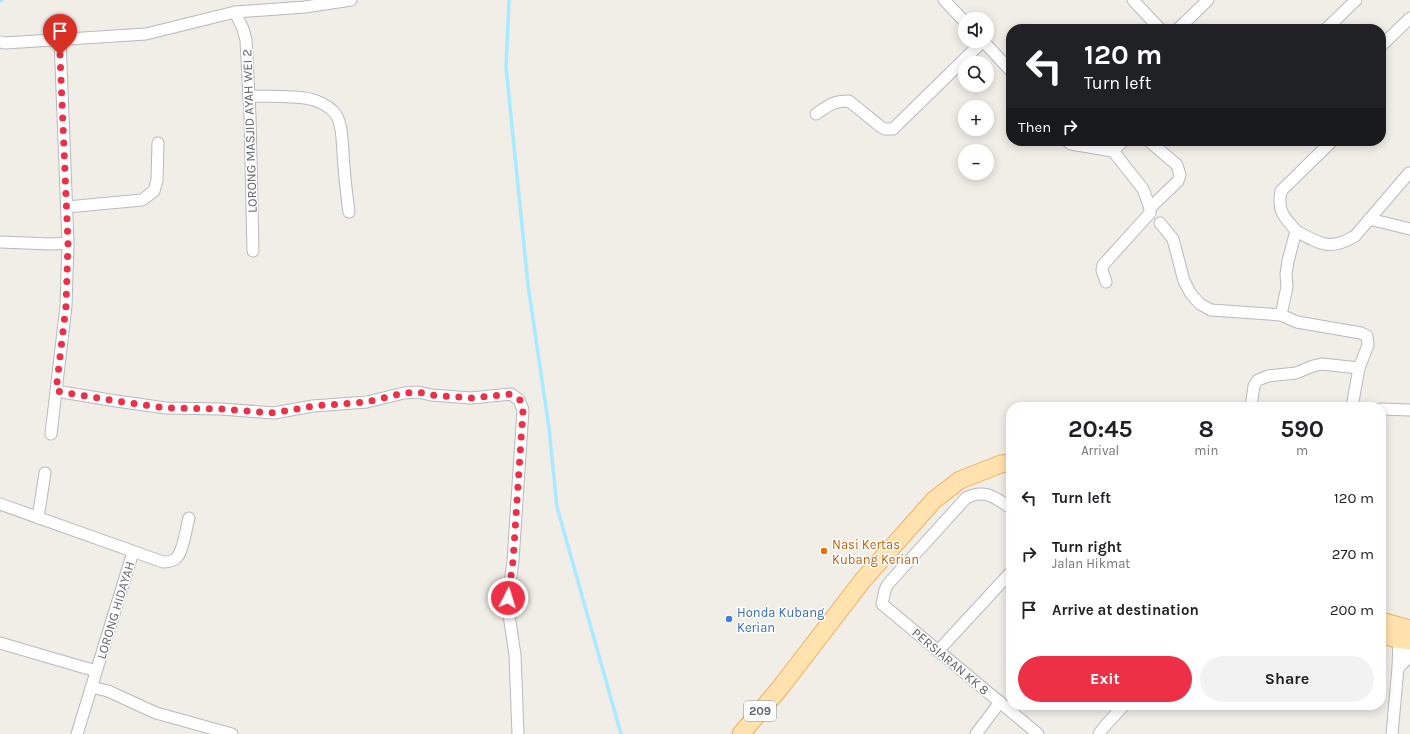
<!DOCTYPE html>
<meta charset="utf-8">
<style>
body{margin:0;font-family:Karla,sans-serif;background:#f2f2f2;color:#202124;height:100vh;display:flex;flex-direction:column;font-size:15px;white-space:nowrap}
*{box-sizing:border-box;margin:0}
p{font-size:13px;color:#757577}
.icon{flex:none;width:22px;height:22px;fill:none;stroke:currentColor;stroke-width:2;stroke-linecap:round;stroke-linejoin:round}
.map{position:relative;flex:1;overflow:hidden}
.panel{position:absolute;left:1006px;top:402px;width:380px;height:308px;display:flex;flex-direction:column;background:#fff;border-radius:16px;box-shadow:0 2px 10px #0003}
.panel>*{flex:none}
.banner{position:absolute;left:1006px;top:24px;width:380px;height:122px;border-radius:16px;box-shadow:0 2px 10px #0003;background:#202124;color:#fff;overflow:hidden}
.fabs{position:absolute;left:958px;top:12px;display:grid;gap:8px}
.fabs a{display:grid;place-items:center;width:36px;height:36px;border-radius:50%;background:#fff;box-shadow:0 2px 10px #0003;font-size:20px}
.pin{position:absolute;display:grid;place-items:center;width:34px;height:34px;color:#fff;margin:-41px -17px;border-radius:50% 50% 50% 0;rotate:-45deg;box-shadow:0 0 4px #0007}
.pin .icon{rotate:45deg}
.me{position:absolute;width:44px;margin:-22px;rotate:5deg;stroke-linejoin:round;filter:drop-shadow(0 0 3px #0008)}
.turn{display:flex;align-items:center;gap:14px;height:84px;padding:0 12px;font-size:18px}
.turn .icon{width:52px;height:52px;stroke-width:2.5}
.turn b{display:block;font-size:28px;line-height:34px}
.then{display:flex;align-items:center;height:38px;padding:0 12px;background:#0003;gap:8px;font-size:15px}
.eta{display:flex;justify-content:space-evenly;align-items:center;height:68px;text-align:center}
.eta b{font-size:24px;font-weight:700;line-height:28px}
.action{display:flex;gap:8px;margin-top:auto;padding:8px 12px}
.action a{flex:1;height:46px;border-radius:24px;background:#ed3046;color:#fff;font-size:16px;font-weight:700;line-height:46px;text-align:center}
.action a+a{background:#f2f2f2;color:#202124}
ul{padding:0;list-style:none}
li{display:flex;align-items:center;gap:12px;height:56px;padding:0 12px}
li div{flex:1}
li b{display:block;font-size:15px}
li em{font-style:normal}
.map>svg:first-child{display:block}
</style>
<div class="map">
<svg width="1410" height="734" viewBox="0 0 1410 734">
<rect width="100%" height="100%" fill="#f1ede7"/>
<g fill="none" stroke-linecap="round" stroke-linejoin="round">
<!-- stream -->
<g stroke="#a8eaff" stroke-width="3.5">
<polyline points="509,0 506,67 528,285 549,428 557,507 621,734"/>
<polyline points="0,1 2,0"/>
</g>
<!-- street casing -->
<g stroke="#b7babd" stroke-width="13">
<g id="street">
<polyline points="944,0 965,22"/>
<polyline points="1133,0 1160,29"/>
<polyline points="235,12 243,29 246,40 250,116 253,251"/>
<polyline points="1178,29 1208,0"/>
<polyline points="1326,29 1356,0"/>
<polyline points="983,41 1011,71"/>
<polyline points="0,42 5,43 146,34 235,12 305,7 351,0"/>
<polyline points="1381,46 1410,18"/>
<path d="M248 96C268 97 290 95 310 99 318 101 328 106 334 112 344 123 342 152 344 166 345 182 347 197 349 212"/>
<path d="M816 114C829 105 833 101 849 101L881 127 885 129H893L983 41"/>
<polyline points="1067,141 1071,144 1113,151 1143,189 1150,208"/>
<path d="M1332 141 1281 191C1277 212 1284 216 1296 231L1288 261 1286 274 1287 287 1281 315 1297 322 1361 333 1367 336 1368 345 1359 368 1352 407"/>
<polyline points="1113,151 1123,141"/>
<polyline points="67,207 142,200 154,191 157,180 158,143"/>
<polyline points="1369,219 1410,229"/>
<polyline points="1160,223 1173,239 1184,281 1191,294 1200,304 1211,310 1281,315"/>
<path d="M1296 231C1320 244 1330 251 1355 236L1409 173"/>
<polyline points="0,242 51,244 68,243"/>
<polyline points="1106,282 1102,270 1103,265 1150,213 1150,208 1178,181 1180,175 1177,165 1149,141"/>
<polyline points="56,391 116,401 166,408 221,409 274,413 313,406 367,402 404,393 418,392 431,395 471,398 511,394 519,400 523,410 513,561 508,598 509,615 515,655 518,734"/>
<polyline points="1251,407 1254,386 1258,380 1268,376 1296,373 1313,366 1322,364 1359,368"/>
<polyline points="1381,409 1410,410"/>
<polyline points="51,434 66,306 68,243 60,39"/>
<path d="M0 504 163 562C169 562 175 561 178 556 184 548 186 528 189 518"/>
<path d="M1011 508C995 498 985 488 966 498L888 584 885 590 882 604 1038 734"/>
<polyline points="38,518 45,473"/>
<polyline points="0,643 96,671"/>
<polyline points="938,651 1011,572"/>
<polyline points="1398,668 1407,659 1410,647"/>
<polyline points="91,687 108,691 156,713 232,734"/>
<polyline points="77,734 133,552"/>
<polyline points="976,734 1000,702"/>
<polyline points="1099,734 1104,727 1124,705"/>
<polyline points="1392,734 1398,668 1399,640"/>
</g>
</g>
<!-- primary casing -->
<g stroke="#f4ac5c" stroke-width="19">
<g id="primary">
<polyline points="1381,621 1410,629"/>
<polyline points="1381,634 1396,639 1410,641"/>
<polyline points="741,734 780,688 863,580 934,500 960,480 1001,464 1011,463"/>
</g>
</g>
<!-- street -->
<use href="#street" stroke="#fff" stroke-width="11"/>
<!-- primary -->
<use href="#primary" stroke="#ffe2ad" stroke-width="17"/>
</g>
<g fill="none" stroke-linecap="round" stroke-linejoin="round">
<!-- route -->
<polyline stroke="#ed3046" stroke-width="7" stroke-dasharray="0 12.6" points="60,55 68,243 66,306 56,391 116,401 166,408 221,409 274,413 313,406 367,402 404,393 418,392 431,395 471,398 511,394 520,400 523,410 513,561 508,598"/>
</g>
<!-- markers -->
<circle fill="#e8710a" stroke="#fff" stroke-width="1.5" cx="824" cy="551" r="4"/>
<circle fill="#3f7fe0" stroke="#fff" stroke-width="1.5" cx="729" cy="619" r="4"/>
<g text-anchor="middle" stroke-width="3" stroke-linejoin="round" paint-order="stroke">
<!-- shield labels -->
<rect fill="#fff" stroke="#8e9295" stroke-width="1" x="744" y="701" width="32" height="20" rx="3"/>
<g font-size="12" font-weight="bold" fill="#5e6467">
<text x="760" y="715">209</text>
</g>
<!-- street labels -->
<g font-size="13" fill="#5e6467" stroke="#fff">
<text transform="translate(249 131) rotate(-92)" y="5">LORONG MASJID AYAH WEI 2</text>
<text transform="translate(115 610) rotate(-73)" y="5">LORONG HIDAYAH</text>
<text transform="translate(951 661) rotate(40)" y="5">PERSIARAN KK 8</text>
</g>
<!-- food labels -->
<g font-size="13" fill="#c56008" stroke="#fff" text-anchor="start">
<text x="832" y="549">Nasi Kertas<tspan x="832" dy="15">Kubang Kerian</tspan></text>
</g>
<!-- shop labels -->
<g font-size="13" fill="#366cbe" stroke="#fff" text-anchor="start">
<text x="737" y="617">Honda Kubang<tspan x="737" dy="15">Kerian</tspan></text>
</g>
</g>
</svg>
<div class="fabs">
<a><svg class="icon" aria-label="sound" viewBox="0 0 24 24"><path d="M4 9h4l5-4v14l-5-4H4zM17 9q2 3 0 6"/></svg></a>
<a><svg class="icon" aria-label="search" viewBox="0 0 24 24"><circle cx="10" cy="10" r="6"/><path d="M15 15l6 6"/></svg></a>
<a>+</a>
<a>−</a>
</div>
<div class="pin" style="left:60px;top:55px;background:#d93025"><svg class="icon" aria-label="arrive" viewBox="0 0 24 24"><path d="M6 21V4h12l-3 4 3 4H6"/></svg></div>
<svg class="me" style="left:508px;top:598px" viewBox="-20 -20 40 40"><circle r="17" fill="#ed3046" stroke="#fff" stroke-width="3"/><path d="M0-11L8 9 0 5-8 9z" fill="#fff"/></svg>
<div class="banner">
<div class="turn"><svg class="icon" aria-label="left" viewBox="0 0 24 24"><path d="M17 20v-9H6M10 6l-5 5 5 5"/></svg><div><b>120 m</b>Turn left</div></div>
<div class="then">Then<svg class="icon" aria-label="right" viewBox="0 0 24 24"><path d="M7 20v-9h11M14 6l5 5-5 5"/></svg></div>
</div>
<section class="panel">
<div class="eta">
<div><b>20:45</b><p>Arrival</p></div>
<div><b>8</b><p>min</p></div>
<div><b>590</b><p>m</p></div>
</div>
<ul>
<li><svg class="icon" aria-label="left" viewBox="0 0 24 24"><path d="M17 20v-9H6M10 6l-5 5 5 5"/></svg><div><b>Turn left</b></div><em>120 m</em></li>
<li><svg class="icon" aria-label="right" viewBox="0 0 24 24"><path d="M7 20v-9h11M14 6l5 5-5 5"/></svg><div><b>Turn right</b><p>Jalan Hikmat</p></div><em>270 m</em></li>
<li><svg class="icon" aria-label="arrive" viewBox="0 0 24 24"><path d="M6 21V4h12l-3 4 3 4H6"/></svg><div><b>Arrive at destination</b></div><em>200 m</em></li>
</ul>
<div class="action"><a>Exit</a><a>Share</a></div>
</section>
</div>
